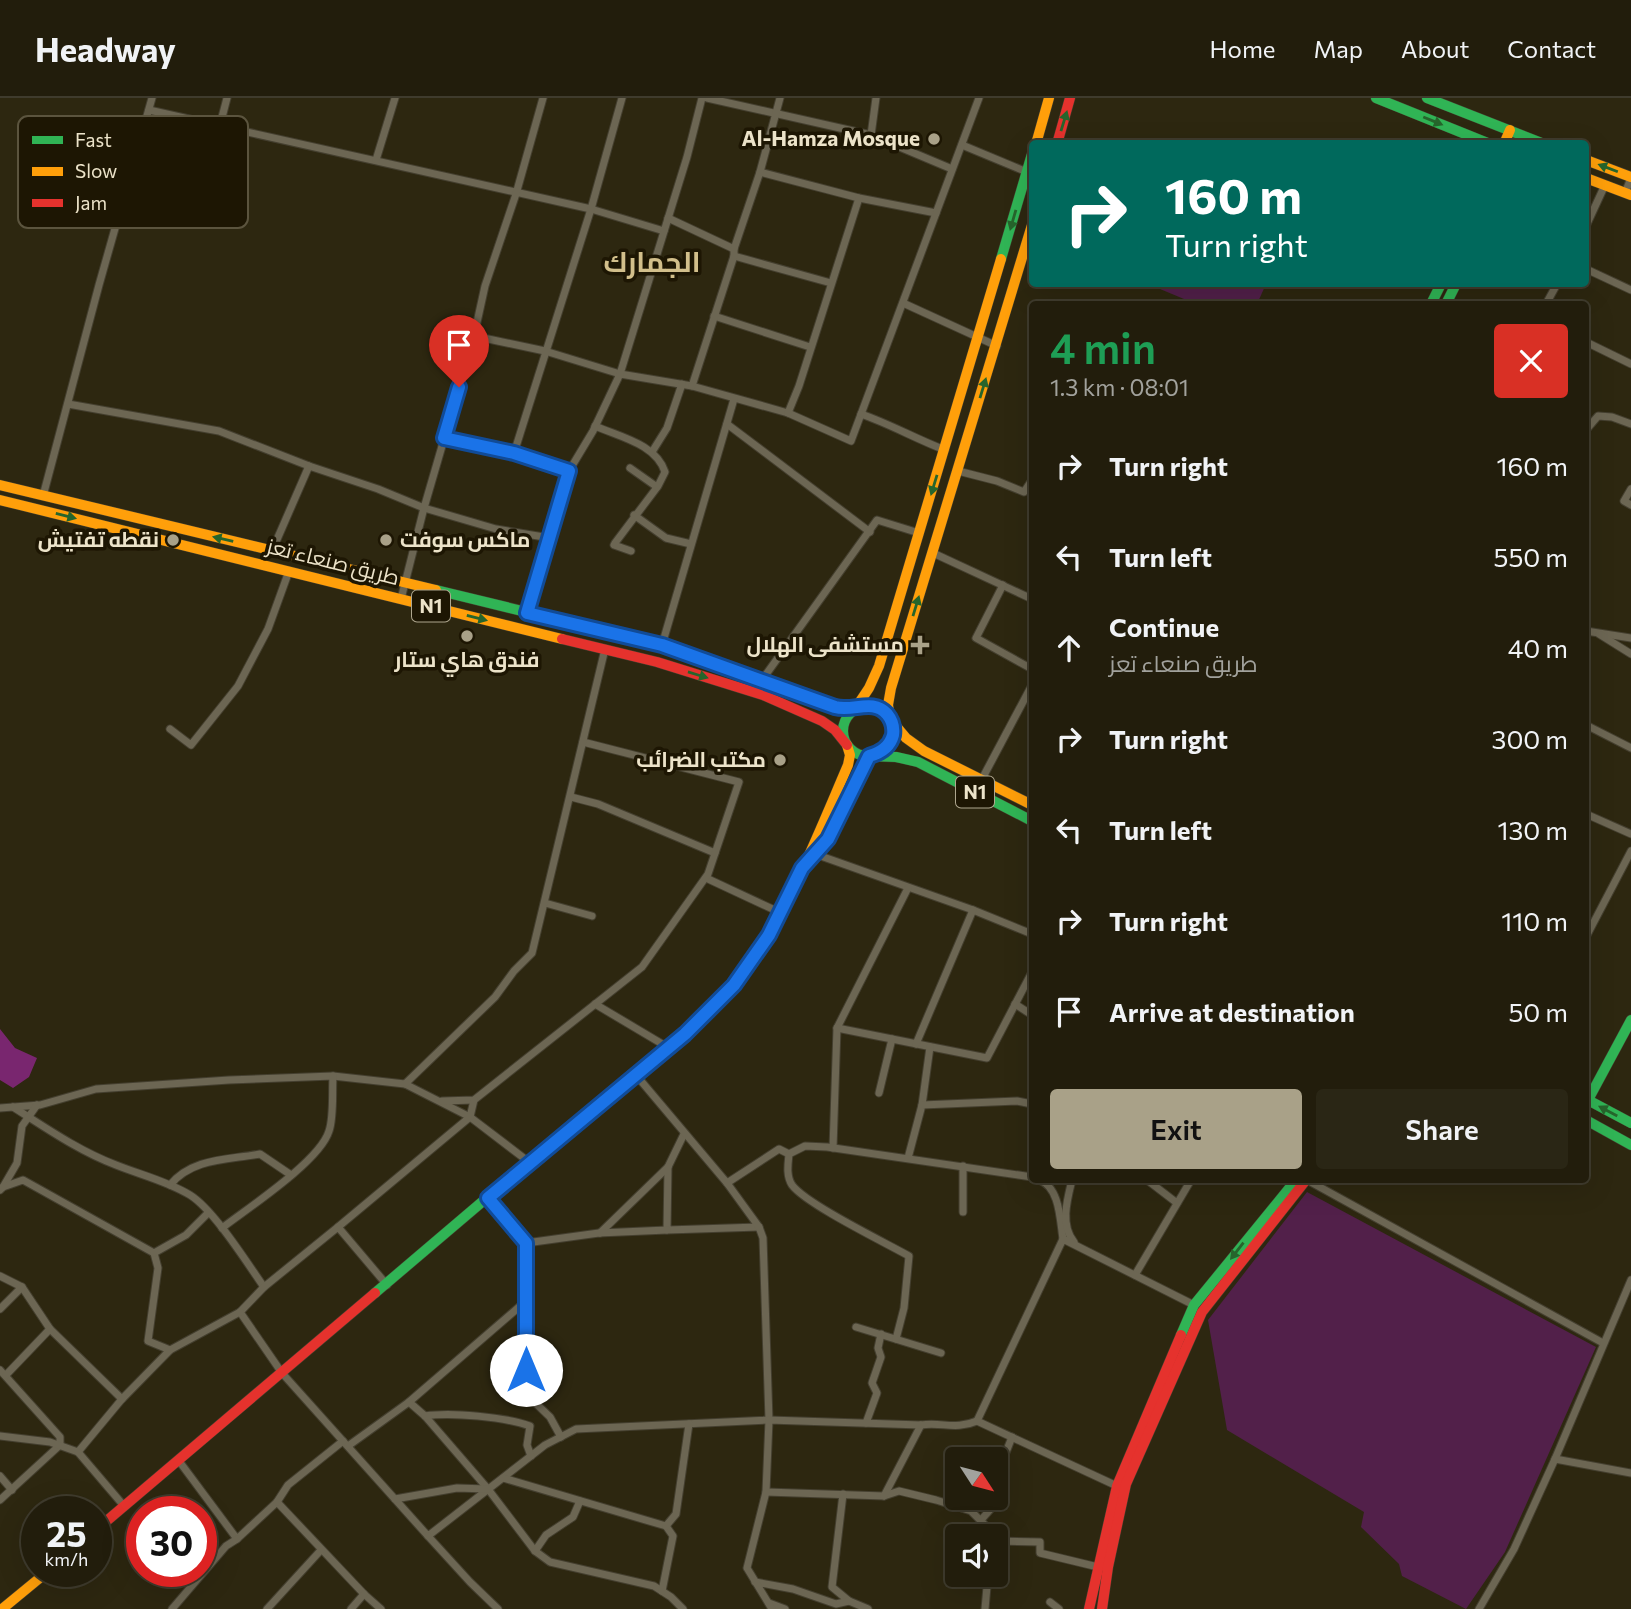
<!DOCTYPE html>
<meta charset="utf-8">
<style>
body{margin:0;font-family:Commissioner,Cairo,sans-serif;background:#2a2615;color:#f1f3f6;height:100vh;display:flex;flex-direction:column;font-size:26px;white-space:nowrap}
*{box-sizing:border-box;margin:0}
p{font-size:23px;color:#a2a29d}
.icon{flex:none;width:38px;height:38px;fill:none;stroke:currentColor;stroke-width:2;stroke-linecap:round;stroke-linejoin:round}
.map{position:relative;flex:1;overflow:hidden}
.drawer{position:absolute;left:1029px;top:203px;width:560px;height:882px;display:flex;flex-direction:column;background:#221d0c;border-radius:7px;box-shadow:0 7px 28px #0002,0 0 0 2px #3f3b2d}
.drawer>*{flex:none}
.top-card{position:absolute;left:1029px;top:42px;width:560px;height:147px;border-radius:7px;box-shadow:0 7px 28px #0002,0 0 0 2px #3f3b2d;background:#00695c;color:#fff;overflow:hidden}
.needle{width:46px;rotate:126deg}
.controls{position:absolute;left:945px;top:1349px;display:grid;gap:14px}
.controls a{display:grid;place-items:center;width:63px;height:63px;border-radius:7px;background:#221d0c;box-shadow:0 7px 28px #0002,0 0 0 2px #3f3b2d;font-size:35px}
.speed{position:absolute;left:21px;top:1398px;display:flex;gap:14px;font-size:35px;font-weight:700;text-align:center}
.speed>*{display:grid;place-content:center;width:91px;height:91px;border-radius:50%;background:#221d0c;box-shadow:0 7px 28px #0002,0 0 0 2px #3f3b2d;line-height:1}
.speed small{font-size:18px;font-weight:400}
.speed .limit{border:10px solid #d22;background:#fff;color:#111}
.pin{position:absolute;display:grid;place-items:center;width:60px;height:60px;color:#fff;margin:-72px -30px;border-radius:50% 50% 50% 0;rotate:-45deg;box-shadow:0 0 7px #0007}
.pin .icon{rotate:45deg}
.me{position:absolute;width:77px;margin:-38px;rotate:0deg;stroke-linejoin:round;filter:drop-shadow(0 0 5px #0008)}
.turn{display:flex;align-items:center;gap:24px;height:147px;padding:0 21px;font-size:32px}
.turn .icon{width:91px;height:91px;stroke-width:2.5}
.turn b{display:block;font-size:49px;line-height:60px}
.round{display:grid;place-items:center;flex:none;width:74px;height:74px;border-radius:7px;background:#2a2615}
.summary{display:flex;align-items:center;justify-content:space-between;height:119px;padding:0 21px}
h1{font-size:42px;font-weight:600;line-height:52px;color:#1e9e55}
.cta{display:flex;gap:14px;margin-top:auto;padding:14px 21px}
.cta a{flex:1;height:80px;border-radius:7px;background:#a9a188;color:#111;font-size:28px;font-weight:600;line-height:80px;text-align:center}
.cta a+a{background:#2a2615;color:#f1f3f6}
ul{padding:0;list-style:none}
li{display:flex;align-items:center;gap:21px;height:91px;padding:0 21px}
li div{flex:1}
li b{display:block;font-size:26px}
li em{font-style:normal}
header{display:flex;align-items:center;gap:42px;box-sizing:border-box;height:98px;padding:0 35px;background:#221d0c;border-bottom:2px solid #3f3b2d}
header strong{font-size:33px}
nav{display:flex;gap:38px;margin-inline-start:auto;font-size:24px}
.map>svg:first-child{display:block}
</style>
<header>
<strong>Headway</strong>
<nav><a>Home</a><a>Map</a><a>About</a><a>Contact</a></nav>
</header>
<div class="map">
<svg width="1631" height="1511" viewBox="0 0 1631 1511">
<rect width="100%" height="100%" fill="#2d2710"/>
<!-- green -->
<g fill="#52204a">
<polygon points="1148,186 1266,186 1257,206 1196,206"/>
<polygon points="1307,1094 1596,1249 1505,1454 1466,1511 1402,1478 1399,1466 1361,1429 1364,1414 1227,1332 1208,1222"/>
</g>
<!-- forest -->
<polygon fill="#79266f" points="0,931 15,950 37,960 29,979 13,990 0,982"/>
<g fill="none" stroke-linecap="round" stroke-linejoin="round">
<!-- street casing -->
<g stroke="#443f2f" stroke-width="9">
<g id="street">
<polyline points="707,0 871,37 952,71"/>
<polyline points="149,12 591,111 664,133"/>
<polyline points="220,27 227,0"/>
<polyline points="871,37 876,0"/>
<polyline points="962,47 1027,74"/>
<polyline points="376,62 395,0"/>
<polyline points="760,74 859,100 936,115"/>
<polyline points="1625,95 1631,80"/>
<polyline points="668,120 734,151"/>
<polyline points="1586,128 1605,87"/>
<polyline points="734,158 831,185"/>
<polyline points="1586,171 1631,192"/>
<polyline points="903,205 997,248"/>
<polyline points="1546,206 1557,186"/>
<polyline points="714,218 810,249"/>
<polyline points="474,238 545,253 620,276 692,288 788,315 851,343 979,0"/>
<polyline points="1586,244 1631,266"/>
<polyline points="692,288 734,158 734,151 760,74 780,0"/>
<polyline points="68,306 219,333 309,368 378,391 424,410 496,431 550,440"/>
<polyline points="788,315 799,288 859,100"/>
<path d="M861 316C890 326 916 341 945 352"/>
<polyline points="727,326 870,434"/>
<path d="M595 328C620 339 656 346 665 374L658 388 615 445 614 447 631 453"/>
<polyline points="1586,332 1598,318 1612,319 1631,326"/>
<polyline points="444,340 514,355 569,373"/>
<polyline points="652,354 667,330 682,286"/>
<polyline points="514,355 591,111 622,0"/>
<polyline points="630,370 657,389"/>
<polyline points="958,373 997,383 1024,394 1032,382"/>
<polyline points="1631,391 1624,403 1631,407"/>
<polyline points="43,398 99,187 152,0"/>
<polyline points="634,417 666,440 691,446"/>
<polyline points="272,453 309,368"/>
<polyline points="933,455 1032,501"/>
<polyline points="1003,487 976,540 1032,571"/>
<polyline points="401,501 424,410 474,238 485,188 516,96 543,0"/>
<polyline points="527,515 569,373 593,333 620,276 687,59 702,0"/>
<polyline points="1586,533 1631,540"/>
<polyline points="1599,536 1631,556"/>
<polyline points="662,547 734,301"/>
<polyline points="762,582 877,422 919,435"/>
<polyline points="1586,627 1631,650"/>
<polyline points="170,631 191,647 238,588 268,531 289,473"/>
<polyline points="982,681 1032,587"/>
<polyline points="571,699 598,706 715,755"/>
<polyline points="1586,716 1631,736"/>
<polyline points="815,756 973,812 1032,836"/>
<polyline points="706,780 781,815"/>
<polyline points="908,790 837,930 987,960 1032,874"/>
<polyline points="545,805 592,818"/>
<polyline points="1586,839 1631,753"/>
<polyline points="595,906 669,950"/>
<polyline points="1015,906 1032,917"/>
<polyline points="916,946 973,812"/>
<polyline points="405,986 470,1019 529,1064"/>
<polyline points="879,995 892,941"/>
<polyline points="442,1003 474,1002 642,869 708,776 739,684 583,644"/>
<polyline points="922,1007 930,949"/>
<path d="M13 1009C46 1030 79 1053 116 1067 141 1077 167 1083 190 1097 214 1112 247 1165 264 1189"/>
<polyline points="0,1010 40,1007 96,991 229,982 333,978 405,986 495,899 514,873 532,855 605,551"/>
<polyline points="684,1036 668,1069 667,1132 759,1129"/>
<polyline points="833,1050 837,930"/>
<polyline points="908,1060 922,1007 1017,1003 1032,1006"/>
<polyline points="963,1068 963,1114"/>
<path d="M1039 1082C1060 1089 1060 1122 1063 1141"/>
<path d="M1072 1082C1067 1102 1060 1127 1074 1144"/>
<polyline points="1147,1082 1177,1105"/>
<polyline points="1307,1082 1603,1245"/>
<polyline points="727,1085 779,1051 789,1056"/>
<path d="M170 1087C192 1060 227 1062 260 1056L291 1077"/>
<polyline points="3,1089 17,1065 22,1028 37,1007"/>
<polyline points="0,1092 3,1089 23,1082 154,1155 158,1170 148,1243 170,1252"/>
<polyline points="488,1100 526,1145 525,1295 550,1319 561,1339"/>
<polyline points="338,1129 470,1019 474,1002"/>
<path d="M222 1130C248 1110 320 1063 329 1033 334 1019 332 994 333 978"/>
<polyline points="600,1135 668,1069"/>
<polyline points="526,1145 599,1135 667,1132"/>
<polyline points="154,1155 186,1137 208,1115"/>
<polyline points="1135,1177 1191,1082"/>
<polyline points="0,1178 22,1189 50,1231 122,1301 78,1354"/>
<polyline points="387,1187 338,1129 264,1189 240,1214 282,1275 428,1438 545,1347 576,1331 769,1322 763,1140 759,1129 727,1085 636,977"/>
<polyline points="526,1203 409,1304 425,1318 488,1391 535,1453 550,1464 654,1488 671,1499 683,1511"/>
<polyline points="0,1211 22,1189"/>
<polyline points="856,1229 941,1255"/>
<path d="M896 1241 904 1210 909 1158C884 1144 806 1106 792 1087 786 1078 788 1066 789 1056L805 1048 827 1049 1032 1079"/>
<polyline points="0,1272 60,1339 60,1347 0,1402"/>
<polyline points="6,1277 50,1231"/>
<polyline points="122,1301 170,1252 240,1214"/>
<path d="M425 1318C451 1314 505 1319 530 1328L527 1347 531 1358"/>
<polyline points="866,1325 877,1295 872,1285 881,1259 878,1250 881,1236"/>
<polyline points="0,1338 50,1344 78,1354 124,1408"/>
<polyline points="348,1348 409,1304"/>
<polyline points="1555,1361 1631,1375"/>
<polyline points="179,1363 237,1441 277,1404 364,1496 381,1511"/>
<polyline points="0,1378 12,1392"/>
<polyline points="503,1380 666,1428 673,1438 662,1493"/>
<polyline points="1117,1388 977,1323 1063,1141 1194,1207"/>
<polyline points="766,1394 884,1398 899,1393 936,1402 971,1413 989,1431 990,1438"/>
<polyline points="843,1396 832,1489 849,1503 868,1511"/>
<polyline points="884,1398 921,1327"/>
<polyline points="395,1401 457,1390 487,1391"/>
<polyline points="277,1404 288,1387 343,1343"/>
<polyline points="981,1422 1003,1397 1001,1367 1012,1339"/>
<polyline points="666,1428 676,1416 689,1326"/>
<polyline points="428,1438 470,1484 498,1511"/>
<polyline points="996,1443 1040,1444 1040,1455 1098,1469"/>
<polyline points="535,1453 546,1437 573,1419 580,1403"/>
<polyline points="755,1484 793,1491 836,1506 849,1503"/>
<polyline points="1050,1504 1059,1511"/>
<polyline points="769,1505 785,1511"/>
<polyline points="172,1511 226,1448 237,1441"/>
<polyline points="267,1511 321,1452"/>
<polyline points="351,1511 364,1496"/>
<path d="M772 1511 747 1470 766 1394 769 1322 921 1327C942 1324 956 1332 977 1323"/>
<polyline points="985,1511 988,1477"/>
<polyline points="1479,1511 1514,1451 1555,1361 1631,1182"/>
</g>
</g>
<!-- fast casing -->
<g stroke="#443f2f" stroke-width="11">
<g id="fast">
<polyline points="1376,0 1490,46"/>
<polyline points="1427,0 1544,46"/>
<polyline points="1001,161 1032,56"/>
<polyline points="1431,206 1441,186"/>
<polyline points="1446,206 1456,186"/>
<polyline points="436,492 662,547 835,609 846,612 855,611"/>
<circle cx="868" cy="633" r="25"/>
<polyline points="869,658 896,659 918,664 1032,723"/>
<polyline points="811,760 828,741 869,658"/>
<polyline points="1586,1001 1631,1025"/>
<polyline points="1588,1002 1631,922"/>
<polyline points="1586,1022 1631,1047"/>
<polyline points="375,1195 529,1064 669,950 716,907"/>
<polyline points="1181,1237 1194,1207 1296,1082"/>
</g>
</g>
<!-- slow casing -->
<g stroke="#443f2f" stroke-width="11">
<g id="slow">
<polyline points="1036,46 1049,0"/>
<polyline points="1504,46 1510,32"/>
<polyline points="1586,62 1631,79"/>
<polyline points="1586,80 1631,97"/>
<polyline points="0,387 436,492"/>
<polyline points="0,402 562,541"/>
<polyline points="855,611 869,590 879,568 1001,161"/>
<polyline points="890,621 888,607 891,590 1032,127"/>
<polyline points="890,621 906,640 924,653 1032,707"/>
<path d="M716 907C729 892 743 877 754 861 793 801 820 732 848 667L850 657 847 647"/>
<polyline points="2,1511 47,1474"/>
</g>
</g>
<!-- jam casing -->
<g stroke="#443f2f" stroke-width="11">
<g id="jam">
<polyline points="1057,46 1070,0"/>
<polyline points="562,541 657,564 763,597 822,623 835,632 847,647"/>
<polyline points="96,1432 375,1195"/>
<polyline points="1089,1511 1117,1388 1181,1237"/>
<polyline points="1102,1511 1108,1469 1126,1386 1202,1214 1306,1082"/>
</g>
</g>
<!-- street -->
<use href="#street" stroke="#6c6653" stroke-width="7"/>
<!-- fast -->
<use href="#fast" stroke="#30b455" stroke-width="10"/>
<!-- slow -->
<use href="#slow" stroke="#ff9f0a" stroke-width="10"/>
<!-- jam -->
<use href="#jam" stroke="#e5322d" stroke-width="10"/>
</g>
<!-- one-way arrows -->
<defs><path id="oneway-solid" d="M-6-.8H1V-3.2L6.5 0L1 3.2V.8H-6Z" transform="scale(1.75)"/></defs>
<g fill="#26652c">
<use href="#oneway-solid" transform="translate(1064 23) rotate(-73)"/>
<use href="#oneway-solid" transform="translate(1433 23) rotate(22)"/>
<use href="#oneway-solid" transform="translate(1608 70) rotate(-159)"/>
<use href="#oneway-solid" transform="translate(1013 122) rotate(106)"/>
<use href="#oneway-solid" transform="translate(983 290) rotate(-73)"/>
<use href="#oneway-solid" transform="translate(934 387) rotate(107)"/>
<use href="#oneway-solid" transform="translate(66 418) rotate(14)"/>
<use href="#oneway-solid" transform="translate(223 441) rotate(-167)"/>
<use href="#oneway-solid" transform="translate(916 508) rotate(-73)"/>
<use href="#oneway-solid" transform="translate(477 520) rotate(14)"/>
<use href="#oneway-solid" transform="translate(698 577) rotate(17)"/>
<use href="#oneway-solid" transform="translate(1608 1013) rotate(-152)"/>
<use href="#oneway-solid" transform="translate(1237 1153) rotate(128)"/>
</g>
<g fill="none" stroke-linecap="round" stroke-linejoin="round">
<!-- route casing -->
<g stroke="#114b97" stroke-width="18">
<path id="route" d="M459 289 444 340 514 355 569 373 527 515 662 547 835 609C853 614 873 600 887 616 892 622 894 630 893 637 890 649 880 655 869 658L828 741 802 770 769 837 734 887 685 936 488 1100 526 1145V1272"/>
</g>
<!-- route -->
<use href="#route" stroke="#1a73e8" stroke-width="12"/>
</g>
<!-- markers -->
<g fill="#a9a188" stroke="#1d1603" stroke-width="2.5">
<circle cx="934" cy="41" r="7"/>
<circle cx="173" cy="442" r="7"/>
<circle cx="386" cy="442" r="7"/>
<circle cx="467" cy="538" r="7"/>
<path d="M916.5 536.5h7v7h7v7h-7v7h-7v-7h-7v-7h7z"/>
<circle cx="780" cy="662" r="7"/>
</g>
<g text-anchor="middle" stroke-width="7" stroke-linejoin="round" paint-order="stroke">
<!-- shield labels -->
<g fill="#1d1603" stroke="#aea68e" stroke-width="2">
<rect x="412" y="492.5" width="38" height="31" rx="5"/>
<rect x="956" y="678.5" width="38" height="31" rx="5"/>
</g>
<g font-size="19" font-weight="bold" fill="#ece3c9">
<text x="431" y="515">N1</text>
<text x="975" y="701">N1</text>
</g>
<!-- poi labels -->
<g font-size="21" font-weight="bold" fill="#ece3c9" stroke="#1d1603" text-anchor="end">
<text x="920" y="48">Al-Hamza Mosque</text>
<text x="159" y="449">نقطه تفتيش</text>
<text x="400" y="449" text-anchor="start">ماكس سوفت</text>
<text x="904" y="554">مستشفى الهلال</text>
<text x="467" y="569" text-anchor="middle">فندق هاي ستار</text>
<text x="766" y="669">مكتب الضرائب</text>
</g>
<!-- street labels -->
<g font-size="21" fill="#ece3c9" stroke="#1d1603">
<text transform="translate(333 464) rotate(14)" y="7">طريق صنعاء تعز</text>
</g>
<!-- district labels -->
<g font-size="28" font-weight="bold" fill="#d2bf8b" stroke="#1d1603">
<text x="652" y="174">الجمارك</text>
</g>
</g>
<!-- legend -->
<rect x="18" y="18" width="230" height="112" rx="10" fill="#1d1603" stroke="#5b543e" stroke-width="2"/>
<rect x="32" y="38" width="31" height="8" fill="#30b455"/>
<rect x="32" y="69" width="31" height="9" fill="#ff9f0a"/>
<rect x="32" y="101" width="31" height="8" fill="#e5322d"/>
<g font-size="19" fill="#ece3c9">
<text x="75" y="49">Fast</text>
<text x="75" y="80">Slow</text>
<text x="75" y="112">Jam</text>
</g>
</svg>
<div class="controls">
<a><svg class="needle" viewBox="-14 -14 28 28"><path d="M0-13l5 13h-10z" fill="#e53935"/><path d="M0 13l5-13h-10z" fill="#a2a29d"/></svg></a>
<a><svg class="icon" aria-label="sound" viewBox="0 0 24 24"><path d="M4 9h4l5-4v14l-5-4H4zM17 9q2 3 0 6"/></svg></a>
</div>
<div class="speed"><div>25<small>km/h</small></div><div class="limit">30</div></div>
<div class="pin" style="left:459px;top:289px;background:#d93025"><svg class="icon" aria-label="arrive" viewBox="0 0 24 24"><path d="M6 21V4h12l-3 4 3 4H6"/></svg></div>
<svg class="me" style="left:526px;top:1272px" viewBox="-20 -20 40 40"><circle r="19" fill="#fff"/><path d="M0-13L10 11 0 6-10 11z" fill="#1a73e8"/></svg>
<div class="top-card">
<div class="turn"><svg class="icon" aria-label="right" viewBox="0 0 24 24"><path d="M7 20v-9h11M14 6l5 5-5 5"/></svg><div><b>160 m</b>Turn right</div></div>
</div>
<section class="drawer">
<div class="summary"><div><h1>4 min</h1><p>1.3 km · 08:01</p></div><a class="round" style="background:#d93025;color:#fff"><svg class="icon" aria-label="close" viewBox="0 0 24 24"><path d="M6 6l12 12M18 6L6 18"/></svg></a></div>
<ul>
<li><svg class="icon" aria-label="right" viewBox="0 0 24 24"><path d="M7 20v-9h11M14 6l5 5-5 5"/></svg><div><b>Turn right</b></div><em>160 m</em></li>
<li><svg class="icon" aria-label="left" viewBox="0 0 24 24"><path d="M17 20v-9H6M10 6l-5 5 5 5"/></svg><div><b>Turn left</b></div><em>550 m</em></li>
<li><svg class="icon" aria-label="ahead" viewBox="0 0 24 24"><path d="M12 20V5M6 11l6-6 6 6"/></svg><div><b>Continue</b><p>طريق صنعاء تعز</p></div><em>40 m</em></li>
<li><svg class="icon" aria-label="right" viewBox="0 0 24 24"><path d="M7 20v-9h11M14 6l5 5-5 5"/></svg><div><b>Turn right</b></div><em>300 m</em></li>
<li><svg class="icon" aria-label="left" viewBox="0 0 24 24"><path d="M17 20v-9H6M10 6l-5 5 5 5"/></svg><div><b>Turn left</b></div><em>130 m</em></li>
<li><svg class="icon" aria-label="right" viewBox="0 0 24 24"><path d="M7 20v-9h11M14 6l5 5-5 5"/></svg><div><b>Turn right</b></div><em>110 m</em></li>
<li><svg class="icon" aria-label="arrive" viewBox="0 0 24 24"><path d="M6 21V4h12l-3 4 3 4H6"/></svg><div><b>Arrive at destination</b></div><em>50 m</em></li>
</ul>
<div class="cta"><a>Exit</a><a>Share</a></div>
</section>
</div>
